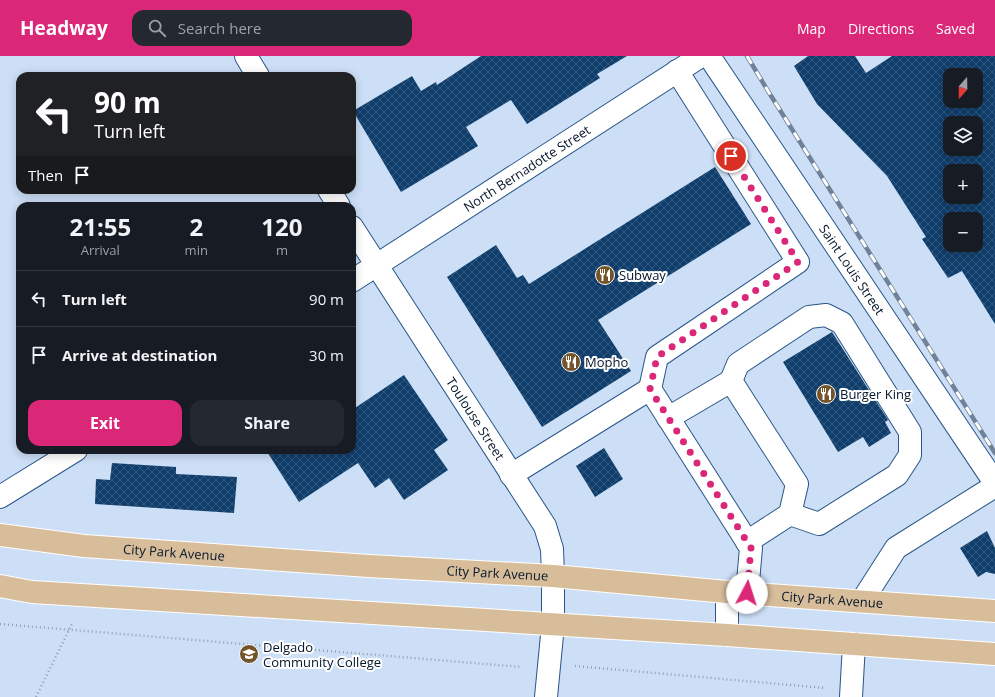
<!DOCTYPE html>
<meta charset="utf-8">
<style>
body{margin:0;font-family:"Open Sans",sans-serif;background:#242831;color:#f1f3f6;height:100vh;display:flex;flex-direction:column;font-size:15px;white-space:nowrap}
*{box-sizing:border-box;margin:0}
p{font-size:13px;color:#9ea1a6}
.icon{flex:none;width:22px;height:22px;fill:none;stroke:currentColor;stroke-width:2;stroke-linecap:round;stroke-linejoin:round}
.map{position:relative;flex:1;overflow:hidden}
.details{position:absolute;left:16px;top:146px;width:340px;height:252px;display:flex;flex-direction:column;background:#171b24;border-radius:12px;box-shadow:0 2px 10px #0003}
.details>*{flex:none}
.banner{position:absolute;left:16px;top:16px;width:340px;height:122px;border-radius:12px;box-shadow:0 2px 10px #0003;background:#202124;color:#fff;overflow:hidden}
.needle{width:26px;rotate:200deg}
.fabs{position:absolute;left:943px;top:12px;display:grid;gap:8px}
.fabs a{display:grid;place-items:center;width:40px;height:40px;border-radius:8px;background:#171b24;box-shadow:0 2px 10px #0003;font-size:20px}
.pin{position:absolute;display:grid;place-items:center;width:34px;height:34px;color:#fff;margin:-17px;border:2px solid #fff;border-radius:50%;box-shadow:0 1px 4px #0007}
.me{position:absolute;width:44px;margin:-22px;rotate:5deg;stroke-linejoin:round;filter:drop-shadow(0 0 3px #0008)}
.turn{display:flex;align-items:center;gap:14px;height:84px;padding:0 12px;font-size:18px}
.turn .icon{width:52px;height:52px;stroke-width:2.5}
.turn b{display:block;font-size:28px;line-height:34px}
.then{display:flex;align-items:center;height:38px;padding:0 12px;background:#0003;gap:8px;font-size:15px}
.eta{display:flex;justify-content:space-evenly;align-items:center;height:68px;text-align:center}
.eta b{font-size:24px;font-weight:700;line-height:28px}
.button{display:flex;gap:8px;margin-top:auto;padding:8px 12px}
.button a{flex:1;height:46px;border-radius:12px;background:#db2777;color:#fff;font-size:16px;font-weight:700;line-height:46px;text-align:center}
.button a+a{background:#242831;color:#f1f3f6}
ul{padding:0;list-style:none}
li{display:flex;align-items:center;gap:12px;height:56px;padding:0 12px;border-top:1px solid #363941}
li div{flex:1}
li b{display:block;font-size:15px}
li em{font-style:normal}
header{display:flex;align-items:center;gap:24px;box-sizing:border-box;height:56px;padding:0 20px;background:#db2777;color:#fff}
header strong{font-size:19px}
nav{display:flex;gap:22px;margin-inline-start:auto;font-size:14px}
.search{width:280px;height:36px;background:#242831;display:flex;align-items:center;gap:10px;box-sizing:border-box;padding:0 14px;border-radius:12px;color:#9ea1a6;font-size:15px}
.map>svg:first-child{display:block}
</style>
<header>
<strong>Headway</strong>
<div class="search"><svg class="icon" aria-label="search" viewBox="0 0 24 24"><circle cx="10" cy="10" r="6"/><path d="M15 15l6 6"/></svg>Search here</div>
<nav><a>Map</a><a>Directions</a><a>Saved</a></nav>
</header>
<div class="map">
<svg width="995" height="641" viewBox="0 0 995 641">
<defs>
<pattern id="building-cross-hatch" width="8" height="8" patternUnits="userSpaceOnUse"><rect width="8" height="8" fill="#103e6c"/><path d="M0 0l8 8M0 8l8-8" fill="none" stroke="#31577d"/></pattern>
</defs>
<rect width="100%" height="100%" fill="#ccdff6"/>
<!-- building -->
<g fill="url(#building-cross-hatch)" fill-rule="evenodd">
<polygon points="481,0 627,0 597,18 600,22 527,68 511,44 466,71 478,90 401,136 353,55 412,20 421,35 436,26 437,29"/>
<path d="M808 0H855L866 17 892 0H995V268L962 215 948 222 922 183 926 181 887 120 817 48 794 10ZM950 19H976V45H950ZM950 67H976V93H950ZM950 115H976V141H950ZM950 163H976V189H950Z"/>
<polygon points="715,111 751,168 598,264 631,315 542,371 447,221 496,189 517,222 523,219 529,228"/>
<polygon points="832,276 888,364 885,366 891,377 869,391 863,381 838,396 783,306"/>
<polygon points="404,319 448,384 434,394 448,414 404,444 389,422 375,432 358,407 299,446 266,394 352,394 352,354"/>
<polygon points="604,392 623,423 595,441 576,410"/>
<polygon points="112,407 176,411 176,418 237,421 234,457 95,448 96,423 110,424"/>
<polygon points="987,475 995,492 995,518 986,516 978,521 960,492"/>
</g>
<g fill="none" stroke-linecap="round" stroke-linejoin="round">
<!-- minor casing -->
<g stroke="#2a5687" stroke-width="24">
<g id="minor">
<polyline points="246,0 258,20"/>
<path id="s1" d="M709 0 995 427"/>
<polyline points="329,134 339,150"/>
<path id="s2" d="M352 171 545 470 552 493 553 520V569L546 641"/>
<path id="s3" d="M352 225 701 0"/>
<polyline points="731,325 738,308 809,261 826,259 842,267 910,376 910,399 897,419 819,468 790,458"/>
<polyline points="650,333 657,301 798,206 677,15"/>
<polyline points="668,362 731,325 797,428 790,458 747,486"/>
<polyline points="511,419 650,333 751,492 747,537"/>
<polyline points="0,441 76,394"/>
<polyline points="862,545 896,492 995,430"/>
<polyline points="727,579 727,536"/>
<polyline points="851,641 854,588"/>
</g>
</g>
<!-- major casing -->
<g stroke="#fff" stroke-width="24">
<g id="major">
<path id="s4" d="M0 479 84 490 369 510 553 520 727 536 995 555"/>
<polyline points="0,530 32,536 727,579 995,598"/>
</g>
</g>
<!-- path -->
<g stroke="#8ea1b7" stroke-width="2.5" stroke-dasharray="1 3" stroke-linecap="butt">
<polyline points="0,568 522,611"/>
<polyline points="575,610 825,632"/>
<polyline points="36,641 73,566"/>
</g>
<!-- minor -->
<use href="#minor" stroke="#fff" stroke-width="22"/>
<!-- major -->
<use href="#major" stroke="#d8bd9a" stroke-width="22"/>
<!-- rail casing -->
<g stroke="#6f8298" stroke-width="4.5">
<polyline id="rail" points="747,0 768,35 995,397"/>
</g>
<!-- rail -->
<use href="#rail" stroke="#fefefe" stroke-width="3" stroke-dasharray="9" stroke-linecap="butt"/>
</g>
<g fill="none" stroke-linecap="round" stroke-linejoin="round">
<!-- route -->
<polyline stroke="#db2777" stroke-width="7" stroke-dasharray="0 12.6" points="731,100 798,206 657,301 650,333 751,492 747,537"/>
</g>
<!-- icons -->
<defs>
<g id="restaurant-disc" transform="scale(1)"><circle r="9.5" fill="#735329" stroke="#fefefe"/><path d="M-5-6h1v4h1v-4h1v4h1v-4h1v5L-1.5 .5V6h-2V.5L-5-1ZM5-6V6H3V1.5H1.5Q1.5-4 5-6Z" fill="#fff"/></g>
<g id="university-disc" transform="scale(1)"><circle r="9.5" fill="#735329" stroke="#fefefe"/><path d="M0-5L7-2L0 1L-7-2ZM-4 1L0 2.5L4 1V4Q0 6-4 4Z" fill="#fff"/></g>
</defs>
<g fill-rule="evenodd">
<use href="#restaurant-disc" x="605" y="219"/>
<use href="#restaurant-disc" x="571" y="306"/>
<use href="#restaurant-disc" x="826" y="338"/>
<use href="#university-disc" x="249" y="598"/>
</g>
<g text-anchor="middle" stroke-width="4" stroke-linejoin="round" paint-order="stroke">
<!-- street labels -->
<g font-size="13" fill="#04162a" stroke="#fefefe">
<text dy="5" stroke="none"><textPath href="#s3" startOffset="208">North Bernadotte Street</textPath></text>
<text dy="5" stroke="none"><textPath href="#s1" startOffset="257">Saint Louis Street</textPath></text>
<text dy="5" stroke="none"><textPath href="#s2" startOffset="228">Toulouse Street</textPath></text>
<text dy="5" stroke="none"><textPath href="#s4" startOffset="175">City Park Avenue</textPath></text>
<text dy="5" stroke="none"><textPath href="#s4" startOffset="499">City Park Avenue</textPath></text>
<text dy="5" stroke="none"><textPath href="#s4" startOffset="835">City Park Avenue</textPath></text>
</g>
<!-- poi labels -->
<g font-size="13" fill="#04162a" stroke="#fefefe" text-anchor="start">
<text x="619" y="224">Subway</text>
<text x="585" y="311">Mopho</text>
<text x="840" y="343">Burger King</text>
<text x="263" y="596">Delgado<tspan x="263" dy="15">Community College</tspan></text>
</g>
</g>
</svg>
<div class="fabs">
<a><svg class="needle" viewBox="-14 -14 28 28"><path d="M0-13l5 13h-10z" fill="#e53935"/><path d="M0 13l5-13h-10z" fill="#9ea1a6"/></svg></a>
<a><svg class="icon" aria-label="layers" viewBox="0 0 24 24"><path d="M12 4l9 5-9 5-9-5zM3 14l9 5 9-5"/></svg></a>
<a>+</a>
<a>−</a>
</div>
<div class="pin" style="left:731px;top:100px;background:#d93025"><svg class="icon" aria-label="arrive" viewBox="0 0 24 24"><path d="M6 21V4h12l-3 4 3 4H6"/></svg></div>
<svg class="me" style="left:747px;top:537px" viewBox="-20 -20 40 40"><circle r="19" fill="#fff"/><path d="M0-13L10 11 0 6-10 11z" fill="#db2777"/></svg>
<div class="banner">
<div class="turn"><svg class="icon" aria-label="left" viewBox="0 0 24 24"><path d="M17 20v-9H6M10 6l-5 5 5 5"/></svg><div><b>90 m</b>Turn left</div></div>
<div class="then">Then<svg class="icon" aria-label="arrive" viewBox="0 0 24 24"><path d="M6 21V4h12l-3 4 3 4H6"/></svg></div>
</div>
<section class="details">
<div class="eta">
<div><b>21:55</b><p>Arrival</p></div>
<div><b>2</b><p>min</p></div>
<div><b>120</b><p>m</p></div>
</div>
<ul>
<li><svg class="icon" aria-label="left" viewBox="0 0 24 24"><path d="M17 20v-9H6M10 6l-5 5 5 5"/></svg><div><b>Turn left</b></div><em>90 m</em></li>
<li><svg class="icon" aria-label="arrive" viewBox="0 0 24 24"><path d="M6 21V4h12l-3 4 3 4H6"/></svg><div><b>Arrive at destination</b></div><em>30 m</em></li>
</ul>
<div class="button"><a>Exit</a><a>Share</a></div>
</section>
</div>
